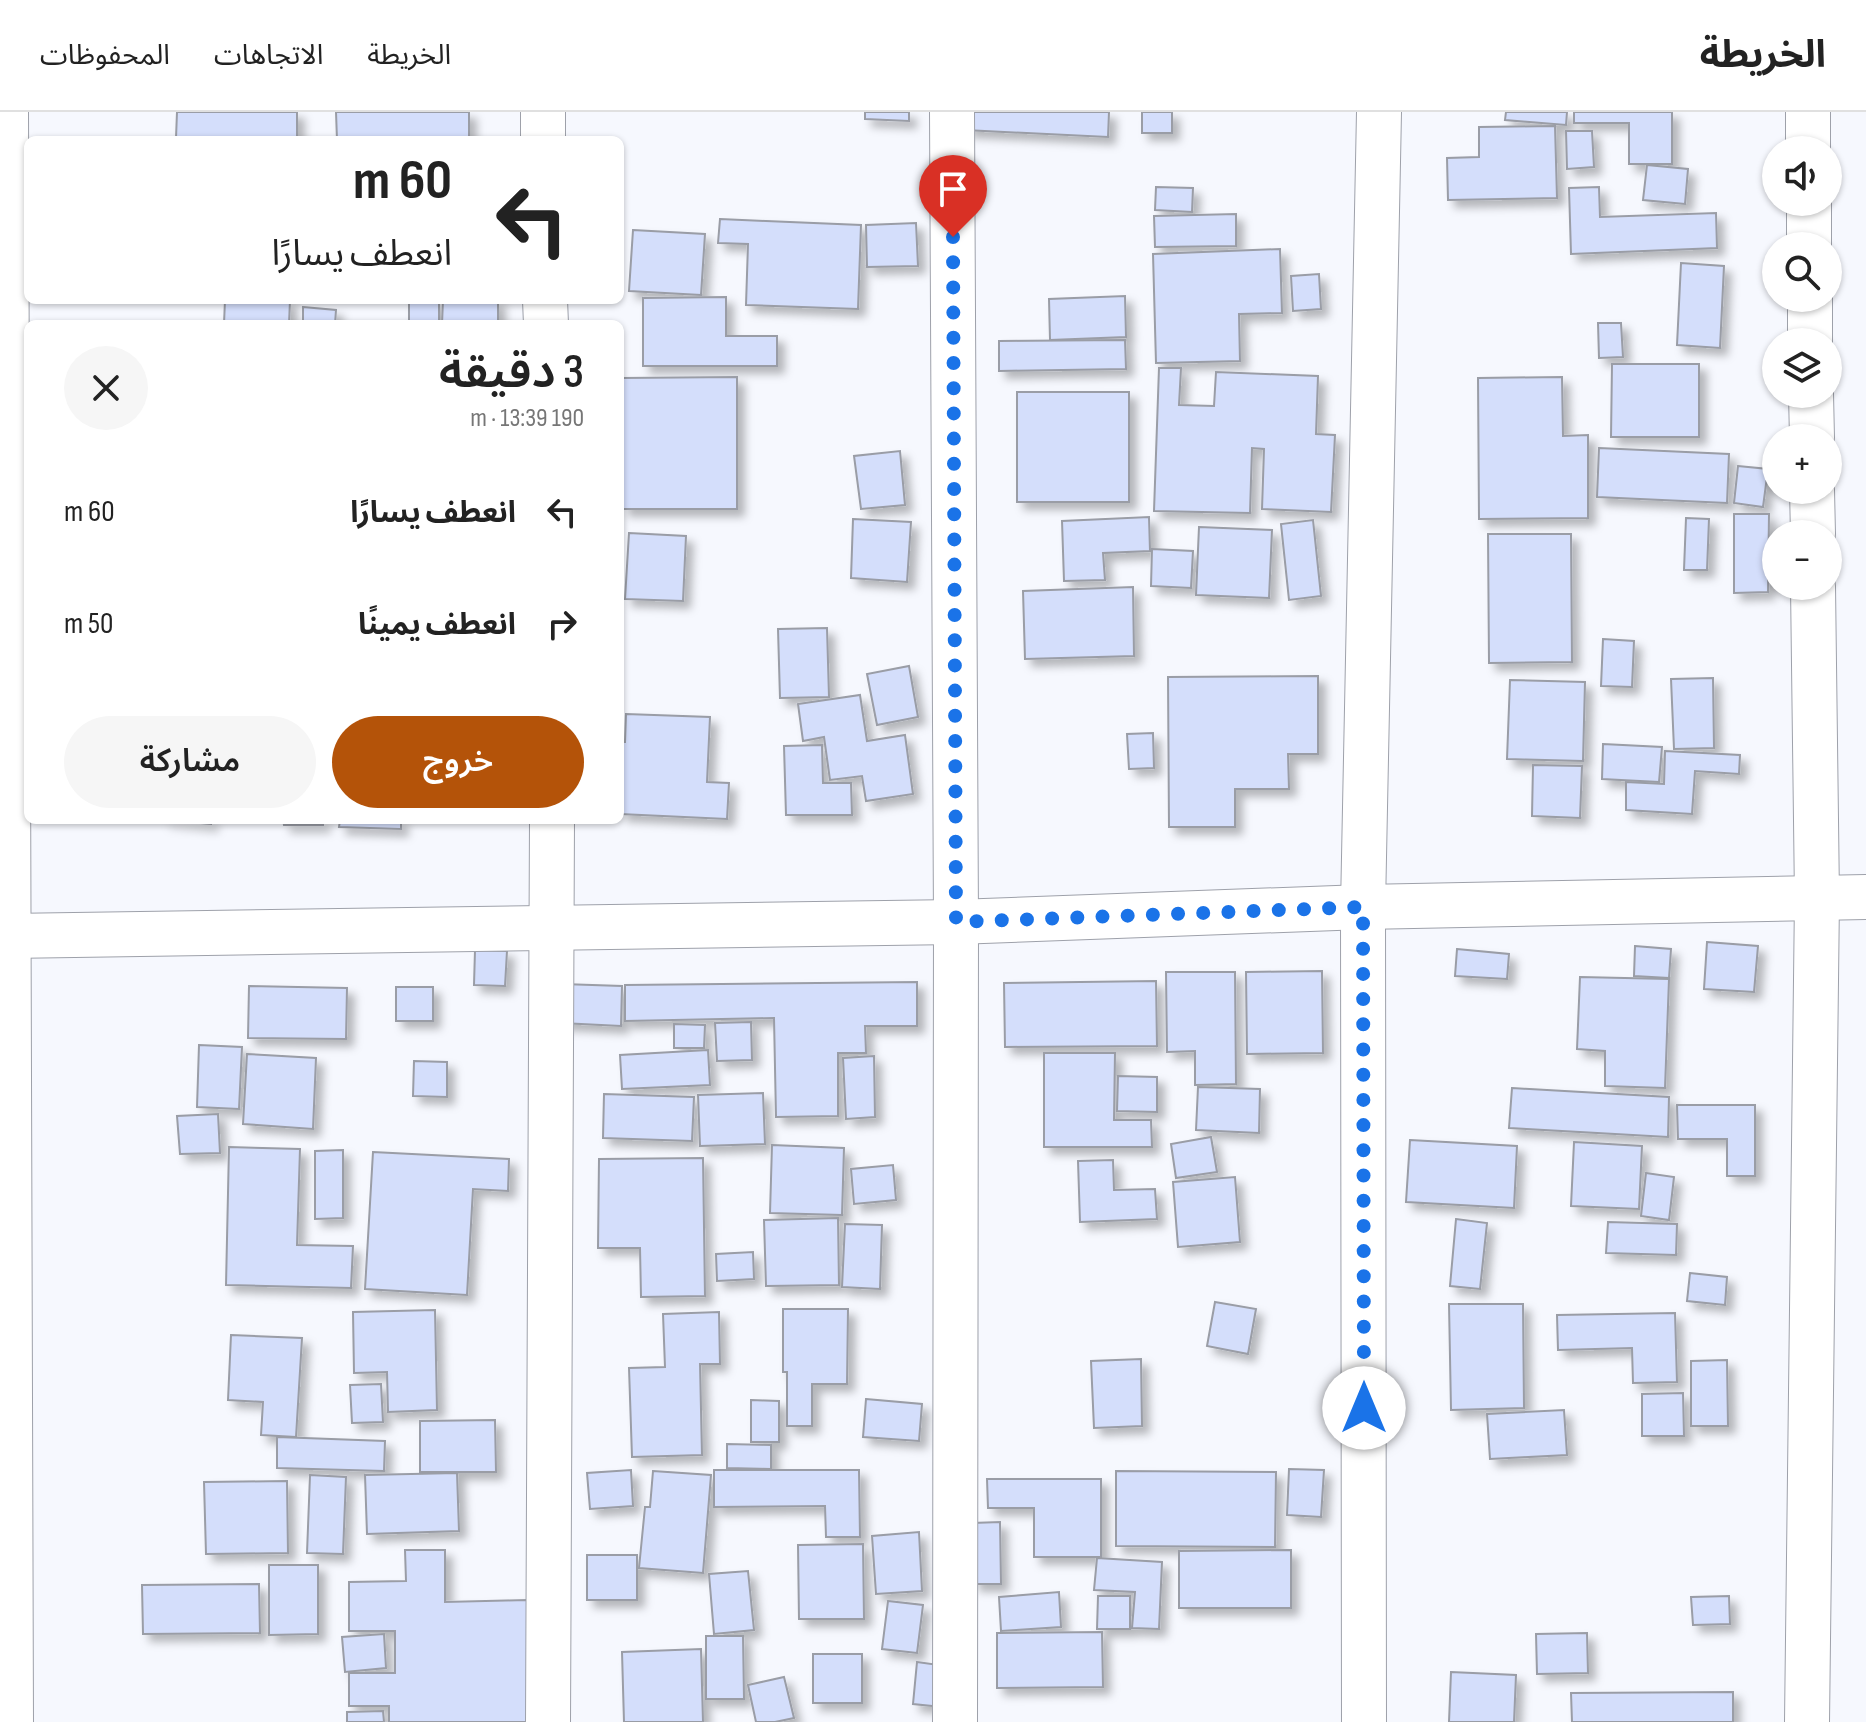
<!DOCTYPE html>
<html lang="ar">
<meta charset="utf-8">
<style>
body{margin:0;font-family:"Sofia Sans Condensed","Noto Sans Arabic",sans-serif;background:#f6f6f6;color:#222;direction:rtl;height:100vh;display:flex;flex-direction:column;font-size:30px;white-space:nowrap}
*{box-sizing:border-box;margin:0}
p{font-size:26px;color:#767676}
.icon{flex:none;width:44px;height:44px;fill:none;stroke:currentColor;stroke-width:2;stroke-linecap:round;stroke-linejoin:round}
.map{position:relative;flex:1;overflow:hidden;direction:ltr}
.side{position:absolute;left:24px;top:208px;width:600px;height:504px;display:flex;flex-direction:column;background:#fff;border-radius:12px;box-shadow:0 2px 6px #0004;direction:rtl}
.side>*{flex:none}
.guide{position:absolute;left:24px;top:24px;width:600px;height:168px;border-radius:12px;box-shadow:0 2px 6px #0004;direction:rtl;background:#fff;color:#222;overflow:hidden}
.buttons{position:absolute;left:1762px;top:24px;display:grid;gap:16px}
.buttons a{display:grid;place-items:center;width:80px;height:80px;border-radius:50%;background:#fff;box-shadow:0 2px 6px #0004;font-size:40px}
.pin{position:absolute;display:grid;place-items:center;width:68px;height:68px;color:#fff;margin:-82px -34px;border-radius:50% 50% 50% 0;rotate:-45deg;box-shadow:0 0 8px #0007}
.pin .icon{rotate:45deg}
.me{position:absolute;width:88px;margin:-44px;rotate:0deg;stroke-linejoin:round;filter:drop-shadow(0 0 6px #0008)}
.turn{display:flex;align-items:center;gap:28px;height:168px;padding:0 40px;font-size:36px}
.turn .icon{width:104px;height:104px;stroke-width:2.5}
.turn b{display:block;font-size:56px;line-height:68px}
.round{display:grid;place-items:center;flex:none;width:84px;height:84px;border-radius:42px;background:#f6f6f6}
.head{display:flex;align-items:center;justify-content:space-between;height:136px;padding:0 40px}
h1{font-size:48px;font-weight:600;line-height:60px}
.cta{display:flex;gap:16px;margin-top:auto;padding:16px 40px}
.cta a{flex:1;height:92px;border-radius:48px;background:#b45309;color:#fff;font-size:32px;font-weight:600;line-height:92px;text-align:center}
.cta a+a{background:#f6f6f6;color:#222}
ul{padding:0;list-style:none}
li{display:flex;align-items:center;gap:24px;height:112px;padding:0 40px}
li div{flex:1}
li b{display:block;font-size:30px}
li em{font-style:normal}
header{display:flex;align-items:center;gap:48px;box-sizing:border-box;height:112px;padding:0 40px;background:#fff;border-bottom:2px solid #e0e0e0}
header strong{font-size:38px}
nav{display:flex;gap:44px;margin-inline-start:auto;font-size:28px}
.map>svg:first-child{display:block}
</style>
<header>
<strong>الخريطة</strong>
<nav><a>الخريطة</a><a>الاتجاهات</a><a>المحفوظات</a></nav>
</header>
<div class="map">
<svg width="1866" height="1610" viewBox="0 0 1866 1610">
<defs>
<filter id="shadow"><feDropShadow dx="7" dy="7" stdDeviation="4" flood-color="#0004"/></filter>
</defs>
<rect width="100%" height="100%" fill="#f6f8fe"/>
<!-- building -->
<g fill="#d4defb" stroke="#9a9da6" stroke-width="2" filter="url(#shadow)">
<polygon points="177,0 297,0 297,28 176,26"/>
<polygon points="336,0 469,0 469,28 337,28"/>
<polygon points="865,0 909,0 909,9 865,7"/>
<polygon points="966,0 1109,0 1108,25 965,18"/>
<rect x="1142" y="0" width="30" height="21"/>
<polygon points="1506,0 1567,0 1566,13 1505,8"/>
<polygon points="1574,0 1672,0 1672,52 1629,52 1629,11 1574,11"/>
<polygon points="1555,14 1557,86 1448,88 1447,46 1479,45 1479,15"/>
<polygon points="1566,19 1592,19 1594,55 1567,57"/>
<polygon points="1647,53 1688,57 1685,92 1643,88"/>
<polygon points="1156,75 1193,76 1192,100 1155,98"/>
<polygon points="1599,75 1600,105 1716,101 1717,136 1571,142 1569,76"/>
<polygon points="1236,102 1236,134 1155,135 1154,104"/>
<polygon points="720,107 861,113 858,197 746,193 748,132 718,131"/>
<polygon points="916,111 918,154 867,155 866,113"/>
<polygon points="633,118 705,122 701,183 629,179"/>
<polygon points="1280,137 1282,201 1239,202 1240,249 1156,251 1153,142"/>
<polygon points="1681,151 1724,154 1720,236 1677,233"/>
<polygon points="1319,162 1321,197 1293,199 1291,164"/>
<polygon points="1125,184 1126,225 1050,228 1049,187"/>
<polygon points="726,185 726,224 777,224 777,254 643,254 643,186"/>
<polygon points="225,188 290,188 289,212 224,212"/>
<rect x="409" y="188" width="30" height="24"/>
<polygon points="443,188 498,188 498,212 442,212"/>
<polygon points="303,195 336,198 335,212 303,212"/>
<polygon points="1598,211 1621,211 1623,245 1599,246"/>
<polygon points="1125,228 1126,257 999,259 999,229"/>
<polygon points="1612,252 1699,252 1699,325 1611,325"/>
<polygon points="1159,256 1181,256 1179,293 1214,294 1216,260 1318,264 1316,322 1335,323 1331,400 1262,397 1264,337 1252,336 1250,401 1154,399"/>
<polygon points="737,265 737,397 622,397 621,266"/>
<polygon points="1562,265 1563,324 1588,323 1588,406 1479,407 1478,266"/>
<rect x="1017" y="280" width="112" height="110"/>
<polygon points="1599,336 1729,342 1727,391 1597,385"/>
<polygon points="900,339 905,393 861,397 854,344"/>
<polygon points="1738,354 1768,357 1763,395 1734,391"/>
<polygon points="1734,402 1769,402 1768,480 1734,481"/>
<polygon points="1149,405 1150,439 1103,441 1105,468 1064,469 1062,409"/>
<polygon points="1686,406 1709,407 1707,458 1684,458"/>
<polygon points="853,407 911,410 907,470 851,466"/>
<polygon points="1313,408 1321,484 1289,488 1281,412"/>
<polygon points="1199,415 1272,418 1269,486 1196,483"/>
<polygon points="629,421 686,424 683,489 625,487"/>
<polygon points="1488,422 1571,422 1572,550 1489,551"/>
<polygon points="1152,437 1193,439 1191,476 1151,474"/>
<polygon points="1133,475 1134,544 1025,547 1023,479"/>
<polygon points="827,516 829,585 780,586 778,517"/>
<polygon points="1603,527 1634,529 1632,575 1601,574"/>
<polygon points="909,554 918,605 877,613 867,562"/>
<polygon points="1318,564 1318,642 1288,642 1289,677 1235,677 1235,715 1169,715 1168,565"/>
<polygon points="1713,566 1714,636 1674,637 1671,567"/>
<polygon points="1510,568 1585,570 1583,649 1507,647"/>
<polygon points="860,583 867,629 905,623 913,682 866,689 862,664 830,668 824,625 803,629 798,592"/>
<polygon points="626,602 710,605 707,670 729,671 727,707 620,702 620,630 625,630"/>
<polygon points="1153,621 1154,656 1129,657 1127,622"/>
<polygon points="1603,632 1662,635 1659,670 1602,667"/>
<polygon points="822,633 823,671 851,671 852,703 786,703 784,634"/>
<polygon points="1665,639 1740,643 1739,662 1695,659 1692,702 1626,698 1626,670 1664,672"/>
<polygon points="1533,653 1582,654 1580,706 1532,704"/>
<polygon points="162,708 211,708 211,712"/>
<polygon points="283,708 323,708 323,713 284,713"/>
<polygon points="340,708 401,708 401,717 339,715"/>
<polygon points="1707,830 1758,834 1754,880 1704,877"/>
<polygon points="1635,834 1671,837 1669,866 1634,864"/>
<polygon points="1457,837 1509,842 1507,867 1455,864"/>
<polygon points="475,838 507,839 505,874 474,873"/>
<polygon points="1322,859 1323,941 1247,942 1246,860"/>
<polygon points="1166,860 1235,860 1236,972 1195,973 1195,939 1167,940"/>
<polygon points="1580,865 1669,867 1665,976 1605,974 1605,939 1577,937"/>
<polygon points="1156,869 1157,934 1005,935 1004,871"/>
<polygon points="917,870 917,914 865,914 866,941 838,941 838,1004 776,1005 774,906 625,909 625,873"/>
<polygon points="562,872 622,874 621,914 561,911"/>
<polygon points="249,874 347,876 346,927 248,926"/>
<rect x="396" y="875" width="37" height="34"/>
<polygon points="751,910 752,948 717,949 715,911"/>
<polygon points="674,912 705,913 704,936 674,936"/>
<polygon points="199,933 242,935 239,997 197,995"/>
<polygon points="708,938 710,973 622,977 620,943"/>
<polygon points="1044,941 1115,941 1114,1008 1151,1008 1152,1035 1044,1035"/>
<polygon points="247,942 316,946 313,1017 243,1012"/>
<polygon points="874,944 875,1005 846,1007 843,946"/>
<polygon points="414,949 447,950 447,985 413,984"/>
<polygon points="1118,964 1157,965 1157,1000 1117,999"/>
<polygon points="1198,975 1260,977 1259,1021 1196,1018"/>
<polygon points="1512,976 1669,985 1668,1025 1509,1016"/>
<polygon points="763,981 765,1032 700,1034 698,983"/>
<polygon points="604,982 694,985 692,1029 603,1026"/>
<polygon points="1677,993 1755,993 1755,1064 1727,1064 1727,1027 1678,1027"/>
<polygon points="218,1002 220,1041 180,1042 177,1004"/>
<polygon points="1211,1025 1217,1060 1176,1066 1171,1032"/>
<polygon points="1410,1028 1517,1034 1514,1096 1406,1090"/>
<polygon points="1574,1030 1642,1034 1639,1097 1571,1094"/>
<polygon points="772,1033 844,1036 842,1103 770,1101"/>
<polygon points="229,1035 300,1037 297,1133 353,1134 351,1176 226,1173"/>
<polygon points="343,1038 343,1106 315,1107 315,1039"/>
<polygon points="373,1040 509,1047 508,1079 473,1077 467,1183 365,1177"/>
<polygon points="703,1046 705,1184 641,1185 640,1136 598,1136 599,1047"/>
<polygon points="1113,1048 1114,1078 1155,1077 1157,1107 1080,1110 1078,1049"/>
<polygon points="893,1053 896,1088 854,1092 851,1057"/>
<polygon points="1646,1061 1674,1065 1669,1108 1641,1104"/>
<polygon points="1235,1065 1240,1130 1178,1135 1173,1070"/>
<polygon points="838,1106 839,1173 766,1174 764,1108"/>
<polygon points="1456,1107 1487,1111 1480,1177 1450,1174"/>
<polygon points="1608,1110 1677,1112 1676,1143 1606,1141"/>
<polygon points="845,1112 882,1113 880,1177 842,1175"/>
<polygon points="753,1140 754,1167 717,1169 716,1142"/>
<polygon points="1690,1161 1727,1165 1725,1193 1687,1189"/>
<polygon points="1215,1190 1256,1197 1248,1242 1207,1234"/>
<polygon points="1449,1192 1523,1192 1524,1296 1451,1298"/>
<polygon points="783,1197 848,1197 847,1272 812,1272 812,1314 787,1314 787,1260 783,1260"/>
<polygon points="435,1198 437,1298 388,1300 387,1260 354,1261 353,1200"/>
<polygon points="719,1200 720,1252 700,1252 702,1343 632,1345 629,1256 665,1255 663,1202"/>
<polygon points="1675,1201 1677,1270 1633,1271 1632,1236 1558,1238 1557,1203"/>
<polygon points="231,1223 302,1226 296,1325 261,1323 263,1290 228,1288"/>
<polygon points="1141,1247 1142,1314 1094,1316 1091,1249"/>
<polygon points="1727,1248 1728,1314 1691,1314 1691,1249"/>
<polygon points="381,1272 383,1310 352,1311 350,1273"/>
<polygon points="1683,1281 1684,1324 1642,1324 1642,1282"/>
<polygon points="866,1287 922,1292 919,1329 863,1325"/>
<polygon points="751,1288 779,1289 779,1330 751,1330"/>
<polygon points="1564,1298 1567,1343 1490,1347 1487,1302"/>
<polygon points="495,1308 496,1360 420,1360 420,1309"/>
<polygon points="277,1325 385,1329 384,1359 277,1356"/>
<polygon points="727,1332 771,1333 771,1357 727,1356"/>
<polygon points="1289,1357 1324,1358 1321,1405 1287,1403"/>
<polygon points="631,1358 633,1394 590,1397 587,1361"/>
<polygon points="714,1358 859,1358 860,1425 826,1425 825,1394 714,1395"/>
<polygon points="653,1359 711,1363 703,1461 639,1456 645,1395 650,1395"/>
<polygon points="1116,1359 1276,1360 1275,1435 1116,1434"/>
<polygon points="457,1361 459,1419 367,1422 365,1363"/>
<polygon points="310,1363 346,1365 343,1442 307,1441"/>
<polygon points="987,1367 1101,1367 1101,1445 1034,1445 1034,1396 988,1396"/>
<polygon points="287,1369 288,1441 206,1442 204,1370"/>
<polygon points="1000,1410 1001,1472 973,1472 972,1411"/>
<polygon points="919,1420 922,1479 876,1482 872,1424"/>
<polygon points="863,1432 864,1507 799,1507 798,1433"/>
<polygon points="405,1438 445,1438 445,1490 527,1488 529,1610 389,1610 389,1594 349,1594 349,1561 395,1561 395,1519 349,1519 349,1470 406,1469"/>
<polygon points="1291,1438 1291,1496 1179,1496 1179,1439"/>
<rect x="587" y="1443" width="50" height="45"/>
<polygon points="1097,1446 1162,1450 1159,1517 1132,1516 1135,1480 1094,1478"/>
<polygon points="269,1453 318,1453 318,1522 269,1523"/>
<polygon points="748,1459 754,1518 714,1522 709,1462"/>
<polygon points="259,1472 260,1521 143,1522 142,1473"/>
<polygon points="1059,1480 1061,1515 1001,1519 999,1485"/>
<polygon points="1098,1484 1130,1484 1130,1517 1097,1517"/>
<polygon points="1729,1484 1730,1512 1693,1513 1691,1485"/>
<polygon points="888,1489 923,1493 917,1541 882,1537"/>
<polygon points="1102,1520 1103,1575 997,1576 997,1521"/>
<polygon points="1587,1521 1588,1561 1537,1562 1536,1522"/>
<polygon points="384,1522 386,1556 345,1560 342,1525"/>
<polygon points="706,1524 743,1524 744,1587 706,1587"/>
<polygon points="701,1537 703,1610 624,1610 622,1540"/>
<rect x="813" y="1542" width="49" height="49"/>
<polygon points="917,1550 946,1554 942,1595 913,1592"/>
<polygon points="1451,1560 1516,1563 1514,1610 1449,1610"/>
<polygon points="784,1565 794,1606 775,1610 756,1610 748,1573"/>
<polygon points="1733,1580 1733,1610 1572,1610 1571,1581"/>
<polygon points="383,1599 384,1610 347,1610 347,1600"/>
</g>
<g fill="none" stroke-linecap="round" stroke-linejoin="round">
<!-- minor casing -->
<g stroke="#9ea1aa" stroke-width="46">
<g id="minor">
<polyline points="6,0 11,1610"/>
<polyline points="543,0 543,28"/>
<polyline points="952,0 956,810 955,1610"/>
<polyline points="1808,0 1808,38"/>
<polyline points="1809,90 1809,134"/>
<polyline points="1810,186 1810,230"/>
<polyline points="545,188 546,212"/>
<polyline points="1811,282 1812,326"/>
<polyline points="1812,378 1813,422"/>
<polyline points="8,824 956,810 1363,795 1866,785"/>
<polyline points="548,1610 552,708"/>
<polyline points="1364,1610 1363,795 1379,0"/>
<polyline points="1807,1610 1817,786 1813,474"/>
</g>
</g>
<!-- minor -->
<use href="#minor" stroke="#fff" stroke-width="44"/>
</g>
<g fill="none" stroke-linecap="round" stroke-linejoin="round">
<!-- route -->
<polyline stroke="#1a73e8" stroke-width="14" stroke-dasharray="0 25.2" points="953,125 956,810 1363,795 1364,1296"/>
</g>
</svg>
<div class="buttons">
<a><svg class="icon" aria-label="sound" viewBox="0 0 24 24"><path d="M4 9h4l5-4v14l-5-4H4zM17 9q2 3 0 6"/></svg></a>
<a><svg class="icon" aria-label="search" viewBox="0 0 24 24"><circle cx="10" cy="10" r="6"/><path d="M15 15l6 6"/></svg></a>
<a><svg class="icon" aria-label="layers" viewBox="0 0 24 24"><path d="M12 4l9 5-9 5-9-5zM3 14l9 5 9-5"/></svg></a>
<a>+</a>
<a>−</a>
</div>
<div class="pin" style="left:953px;top:125px;background:#d93025"><svg class="icon" aria-label="arrive" viewBox="0 0 24 24"><path d="M6 21V4h12l-3 4 3 4H6"/></svg></div>
<svg class="me" style="left:1364px;top:1296px" viewBox="-20 -20 40 40"><circle r="19" fill="#fff"/><path d="M0-13L10 11 0 6-10 11z" fill="#1a73e8"/></svg>
<div class="guide">
<div class="turn"><svg class="icon" aria-label="left" viewBox="0 0 24 24"><path d="M17 20v-9H6M10 6l-5 5 5 5"/></svg><div><b>60 m</b>انعطف يسارًا</div></div>
</div>
<section class="side">
<div class="head"><div><h1>3 دقيقة</h1><p>190 m · 13:39</p></div><a class="round"><svg class="icon" aria-label="close" viewBox="0 0 24 24"><path d="M6 6l12 12M18 6L6 18"/></svg></a></div>
<ul>
<li><svg class="icon" aria-label="left" viewBox="0 0 24 24"><path d="M17 20v-9H6M10 6l-5 5 5 5"/></svg><div><b>انعطف يسارًا</b></div><em>60 m</em></li>
<li><svg class="icon" aria-label="right" viewBox="0 0 24 24"><path d="M7 20v-9h11M14 6l5 5-5 5"/></svg><div><b>انعطف يمينًا</b></div><em>50 m</em></li>
</ul>
<div class="cta"><a>خروج</a><a>مشاركة</a></div>
</section>
</div>
